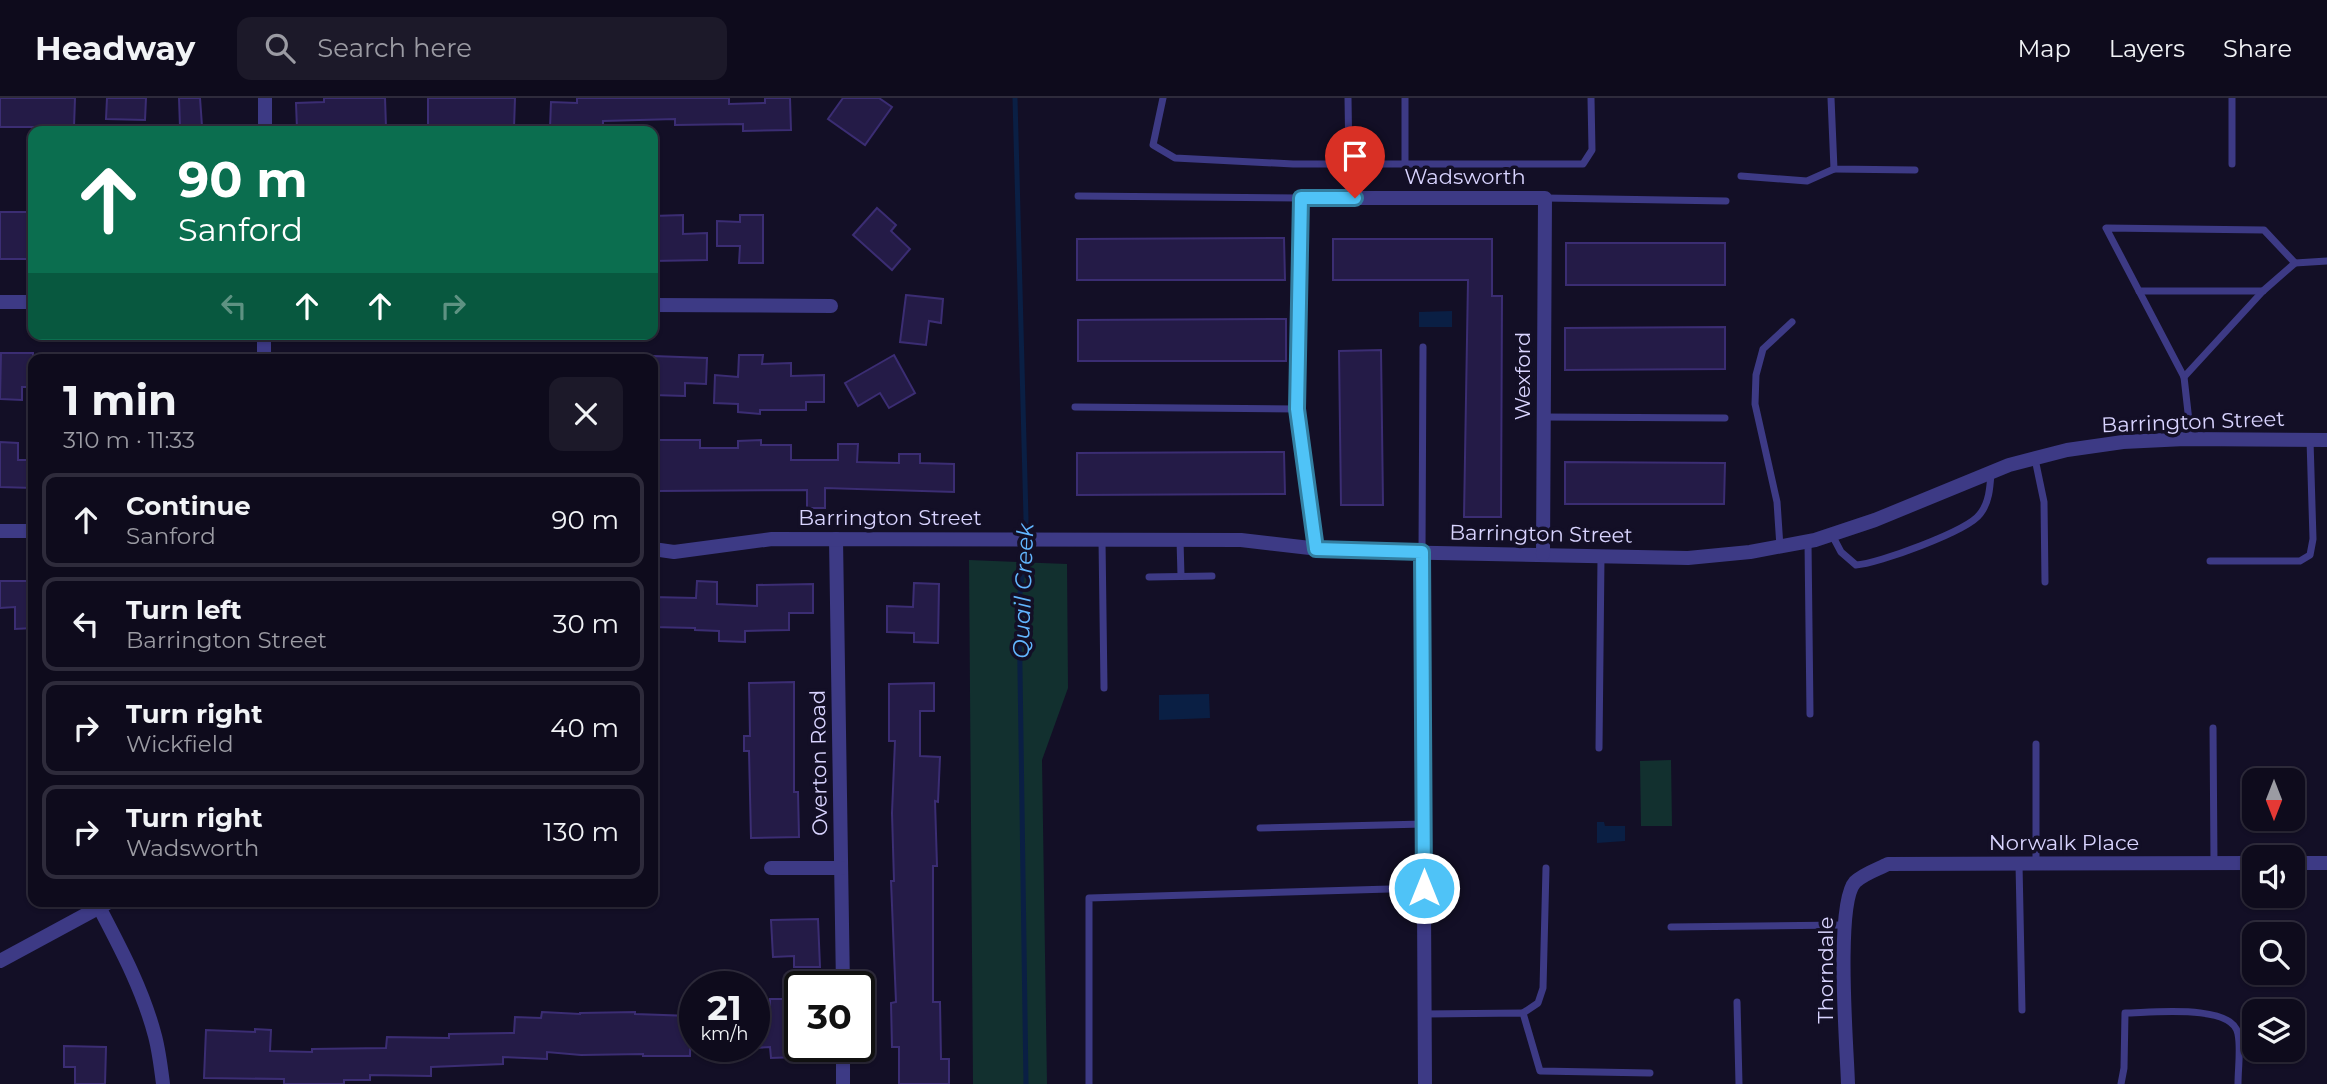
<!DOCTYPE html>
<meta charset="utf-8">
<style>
body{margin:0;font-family:Montserrat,sans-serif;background:#1c1929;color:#f1f3f6;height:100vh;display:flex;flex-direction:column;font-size:26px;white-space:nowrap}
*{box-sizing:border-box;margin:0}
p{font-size:23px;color:#9b9ba3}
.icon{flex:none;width:38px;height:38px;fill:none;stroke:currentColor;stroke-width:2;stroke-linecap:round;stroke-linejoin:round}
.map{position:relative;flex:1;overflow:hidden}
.details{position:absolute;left:28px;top:256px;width:630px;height:553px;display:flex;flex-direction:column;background:#0e0b1c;border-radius:14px;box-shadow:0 2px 5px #0004,0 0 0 2px #2e2b3b}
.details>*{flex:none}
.banner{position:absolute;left:28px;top:28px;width:630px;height:214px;border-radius:14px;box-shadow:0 2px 5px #0004,0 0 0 2px #2e2b3b;background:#0b6e4f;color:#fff;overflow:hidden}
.needle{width:46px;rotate:180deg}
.fabs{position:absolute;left:2242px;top:670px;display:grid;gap:14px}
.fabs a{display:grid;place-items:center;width:63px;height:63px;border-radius:14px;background:#0e0b1c;box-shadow:0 2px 5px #0004,0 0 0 2px #2e2b3b;font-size:35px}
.speed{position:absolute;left:679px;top:873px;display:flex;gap:14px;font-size:35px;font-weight:700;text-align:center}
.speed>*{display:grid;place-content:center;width:91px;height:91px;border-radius:50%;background:#0e0b1c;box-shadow:0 2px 5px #0004,0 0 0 2px #2e2b3b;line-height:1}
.speed small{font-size:18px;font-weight:400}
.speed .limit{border:4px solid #111;border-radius:10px;background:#fff;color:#111}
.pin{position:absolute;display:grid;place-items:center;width:60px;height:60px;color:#fff;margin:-72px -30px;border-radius:50% 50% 50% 0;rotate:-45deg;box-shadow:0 0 7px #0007}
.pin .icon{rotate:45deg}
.me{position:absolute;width:77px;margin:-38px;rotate:0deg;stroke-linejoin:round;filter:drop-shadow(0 0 5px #0008)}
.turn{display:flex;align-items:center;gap:24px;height:147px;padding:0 35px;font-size:32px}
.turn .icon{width:91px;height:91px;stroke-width:2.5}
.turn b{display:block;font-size:49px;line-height:60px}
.lanes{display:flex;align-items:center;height:66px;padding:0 35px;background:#0003;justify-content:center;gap:35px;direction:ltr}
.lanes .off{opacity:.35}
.round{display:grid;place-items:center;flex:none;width:74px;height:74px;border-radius:14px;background:#1c1929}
.overview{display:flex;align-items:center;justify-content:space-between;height:119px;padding:0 35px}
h1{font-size:42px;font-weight:700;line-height:52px}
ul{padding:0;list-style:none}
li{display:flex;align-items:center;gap:21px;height:94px;margin:0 14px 10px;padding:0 21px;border:4px solid #2e2b3b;border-radius:14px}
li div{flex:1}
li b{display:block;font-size:26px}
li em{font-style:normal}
header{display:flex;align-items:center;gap:42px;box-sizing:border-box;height:98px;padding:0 35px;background:#0e0b1c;border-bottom:2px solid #2e2b3b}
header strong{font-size:33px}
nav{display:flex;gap:38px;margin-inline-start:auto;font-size:24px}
.search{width:490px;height:63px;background:#1c1929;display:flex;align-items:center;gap:18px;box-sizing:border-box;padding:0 24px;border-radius:14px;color:#9b9ba3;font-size:26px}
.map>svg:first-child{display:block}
</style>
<header>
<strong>Headway</strong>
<div class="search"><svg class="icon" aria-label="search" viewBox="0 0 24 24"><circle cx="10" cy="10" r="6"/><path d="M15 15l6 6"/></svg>Search here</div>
<nav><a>Map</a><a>Layers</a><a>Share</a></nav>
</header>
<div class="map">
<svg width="2327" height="986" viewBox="0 0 2327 986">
<rect width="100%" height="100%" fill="#130f26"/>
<!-- green -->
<g fill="#12302f">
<polygon points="969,462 1067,466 1068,590 1042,662 1047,986 973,986"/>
<polygon points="1671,662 1672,728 1641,728 1640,663"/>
</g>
<!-- water -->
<g fill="#0a1f44">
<polygon points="1452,213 1452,229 1419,229 1419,214"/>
<polygon points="1209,596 1210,620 1159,622 1159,597"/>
<polygon points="1597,724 1604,724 1605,728 1625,728 1625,743 1597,745"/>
</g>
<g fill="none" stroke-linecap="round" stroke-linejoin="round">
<!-- stream -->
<polyline stroke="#0a1f44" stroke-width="5" points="1015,0 1026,421 1025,455 1019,503 1026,986"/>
</g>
<!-- building -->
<g fill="#241b47" stroke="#3b2d73" stroke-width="2">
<polygon points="0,0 75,0 74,29 0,29"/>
<polygon points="107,0 146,0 145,22 106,21"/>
<polygon points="179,0 200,0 202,28 180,29"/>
<polygon points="324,0 385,0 386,29 297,31 296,5 324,4"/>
<polygon points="428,0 515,0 514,30 477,29 477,33 428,31"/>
<polygon points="577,0 729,0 729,6 765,5 765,0 790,0 791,32 743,33 743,26 675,27 675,21 603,23 603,33 550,30 551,4 577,5"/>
<polygon points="843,0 879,0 892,9 865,47 828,21"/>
<polygon points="877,110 896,127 891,133 910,151 892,172 853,137"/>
<polygon points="0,114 29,114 29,132 33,132 33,161 0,161"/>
<polygon points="683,117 683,136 707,135 707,162 653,163 653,118"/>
<polygon points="740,117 763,117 763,165 739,165 740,148 717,148 717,123 740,124"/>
<polygon points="1284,140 1285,182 1077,182 1077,141"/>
<polygon points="1333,141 1492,141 1492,198 1502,198 1501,419 1464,419 1468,182 1333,182"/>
<rect x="1566" y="145" width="159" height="42"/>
<polygon points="906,197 943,201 941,225 929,223 926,247 900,244"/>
<polygon points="1286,221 1286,263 1078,263 1078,222"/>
<polygon points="1725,229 1725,271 1565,272 1565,230"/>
<polygon points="1381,252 1383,407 1341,407 1339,253"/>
<polygon points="1,255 33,255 33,289 22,289 22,302 0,301"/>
<polygon points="739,257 763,257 762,266 791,265 791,278 824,277 824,304 806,304 806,312 760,312 760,316 738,314 738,306 714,305 715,277 738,279"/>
<polygon points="894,257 915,295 889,310 880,295 858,308 845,285"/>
<polygon points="653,258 707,260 706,286 685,285 685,298 653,297"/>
<polygon points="657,342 700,342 700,350 738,350 738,343 761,342 761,347 791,347 791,362 838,362 838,346 858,346 857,364 899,365 899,356 920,356 920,365 954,366 954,394 825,390 825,410 807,410 807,392 657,393"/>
<polygon points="0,344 18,345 18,362 33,362 33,390 0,389"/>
<polygon points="1284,354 1285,396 1077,397 1077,355"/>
<polygon points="1565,364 1725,365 1724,406 1565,406"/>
<polygon points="0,483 33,483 33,530 15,531 15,509 0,510"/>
<polygon points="697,483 717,484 717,506 757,508 757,487 813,486 813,515 789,515 789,532 745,533 745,544 719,543 719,533 695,532 695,530 653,529 653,499 696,500"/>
<polygon points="914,485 939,486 938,545 914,544 914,535 887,534 887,508 913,509"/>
<polygon points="794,584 794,694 798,694 799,739 751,740 749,653 744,653 744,638 750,638 749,585"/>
<polygon points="934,585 934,613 920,613 920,658 940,659 938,704 935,703 937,768 933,768 933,904 940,904 941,961 949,961 949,986 899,986 899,949 892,949 891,905 896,904 891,783 894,783 892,715 895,643 889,643 889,586"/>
<polygon points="818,821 820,869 794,869 794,858 773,859 771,822"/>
<polygon points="770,901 794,901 795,910 800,910 800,937 796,937 797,959 771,960 770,949 754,950 754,911 770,911"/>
<polygon points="542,914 580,916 580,915 635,914 635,916 691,918 690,958 643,958 643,956 581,957 547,954 547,961 503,959 503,966 431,969 431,978 370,977 370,982 344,982 344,986 284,986 284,981 204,980 206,932 255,934 255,931 271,932 270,953 312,954 312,951 386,950 387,939 449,940 449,936 514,935 515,919 541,920"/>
<polygon points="64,948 106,949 105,986 75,986 75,969 64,969"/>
</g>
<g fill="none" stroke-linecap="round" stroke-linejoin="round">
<!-- service -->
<g stroke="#3d3a85" stroke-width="7">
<polyline points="1163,0 1153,47 1175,60 1293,66 1583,66 1592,52 1591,0"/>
<polyline points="1348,0 1349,66"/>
<polyline points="1405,0 1405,66"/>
<polyline points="1831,0 1834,71 1915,72"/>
<polyline points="2232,66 2232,0"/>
<polyline points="1741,78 1807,83 1834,71"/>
<polyline points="1078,98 1301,100"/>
<polyline points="1545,100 1726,103"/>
<polyline points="2139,193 2263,193"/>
<polyline points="2184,279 2263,193 2295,165"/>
<polyline points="1075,309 1297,311"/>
<polyline points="1544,319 1725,320"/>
<polyline points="2191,341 2184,279 2106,130 2264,132 2295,165 2327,163"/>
<polyline points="2035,361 2044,404 2045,484"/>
<path d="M1832 437 1841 454 1856 467C1877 466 1968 433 1980 416 1989 405 1990 390 1991 375"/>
<polyline points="1102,442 1104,590"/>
<polyline points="1180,442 1181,478"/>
<polyline points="1808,444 1810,616"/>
<polyline points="1780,449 1777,404 1755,306 1756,277 1763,251 1792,224"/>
<polyline points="1422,454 1423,249"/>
<polyline points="2210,463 2300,463 2310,457 2313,441 2310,342"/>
<polyline points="1149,479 1212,478"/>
<polyline points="2213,630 2214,764"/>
<polyline points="2036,646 2036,765"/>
<polyline points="1599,650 1601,459"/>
<polyline points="1260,730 1424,726"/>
<polyline points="2019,766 2022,912"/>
<polyline points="1671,829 1844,827"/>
<polyline points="1737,904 1739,986"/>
<polyline points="1523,915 1538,905 1543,890 1546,770"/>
<polyline points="1425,916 1523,915 1540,973 1650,975"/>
<polyline points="1089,986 1089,800 1424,790"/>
<path d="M2121 986 2124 970 2125 915C2149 915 2233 905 2238 936 2241 951 2238 970 2238 986"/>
</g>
<!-- minor -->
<g stroke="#3d3a85" stroke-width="14">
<polyline points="265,33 265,0"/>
<polyline points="0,204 33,204"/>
<polyline points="653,207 831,208"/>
<polyline points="264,236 264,261"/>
<polyline points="0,433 33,433"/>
<polyline points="836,441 843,889"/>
<polyline points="653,451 674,454 772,441 1241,442 1336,453 1688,460 1750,454 1815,442 1875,422 2009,367 2067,352 2123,344 2185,341 2327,342"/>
<polyline points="1316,451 1297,311 1301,100 1545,100 1543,456"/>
<polyline points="1422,454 1425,986"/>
<polyline points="2292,765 2327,765"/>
<polyline points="771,770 841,770"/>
<path d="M99 809C121 851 143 892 155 938 159 953 161 970 163 986"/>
<polyline points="0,863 111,803"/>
<polyline points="843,948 843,986"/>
<path d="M1848 986C1847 951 1835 806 1855 784 1863 776 1878 771 1888 766L2254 765"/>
</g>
</g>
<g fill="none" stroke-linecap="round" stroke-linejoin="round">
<!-- route casing -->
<g stroke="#337fa1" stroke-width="18">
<polyline id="route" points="1355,100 1301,100 1297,311 1316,451 1422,454 1424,790"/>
</g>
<!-- route -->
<use href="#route" stroke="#4fc3f7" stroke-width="12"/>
</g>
<g text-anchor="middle" stroke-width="7" stroke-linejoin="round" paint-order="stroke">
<!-- street labels -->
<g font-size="21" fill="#d9d4ff" stroke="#130f26">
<text x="1465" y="86">Wadsworth</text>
<text transform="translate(1523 278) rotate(-90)" y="7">Wexford</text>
<text transform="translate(2193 324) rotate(-2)" y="7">Barrington Street</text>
<text x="890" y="427">Barrington Street</text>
<text transform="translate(1541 436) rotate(1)" y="7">Barrington Street</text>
<text transform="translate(819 665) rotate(-91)" y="7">Overton Road</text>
<text x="2064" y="752">Norwalk Place</text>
<text transform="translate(1826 872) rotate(-90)" y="7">Thorndale</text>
</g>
<!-- water labels -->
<g font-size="23" font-style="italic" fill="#62b6ff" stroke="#130f26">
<text transform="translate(1023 493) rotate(-88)" y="8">Quail Creek</text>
</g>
</g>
</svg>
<div class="fabs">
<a><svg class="needle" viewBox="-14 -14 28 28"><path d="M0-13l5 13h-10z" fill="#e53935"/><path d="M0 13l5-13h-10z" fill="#9b9ba3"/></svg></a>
<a><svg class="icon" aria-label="sound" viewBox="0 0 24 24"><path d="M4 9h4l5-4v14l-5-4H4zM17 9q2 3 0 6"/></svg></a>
<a><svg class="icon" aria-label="search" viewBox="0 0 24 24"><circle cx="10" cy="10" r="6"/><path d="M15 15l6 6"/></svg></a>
<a><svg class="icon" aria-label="layers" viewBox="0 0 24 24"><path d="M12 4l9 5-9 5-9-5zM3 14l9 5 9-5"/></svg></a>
</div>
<div class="speed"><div>21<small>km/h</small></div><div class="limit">30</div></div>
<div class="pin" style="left:1355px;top:100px;background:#d93025"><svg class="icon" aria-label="arrive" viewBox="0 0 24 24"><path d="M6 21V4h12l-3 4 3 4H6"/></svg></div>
<svg class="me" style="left:1424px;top:790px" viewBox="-20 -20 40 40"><circle r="17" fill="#4fc3f7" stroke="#fff" stroke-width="3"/><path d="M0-11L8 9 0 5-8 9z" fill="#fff"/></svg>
<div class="banner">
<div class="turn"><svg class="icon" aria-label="ahead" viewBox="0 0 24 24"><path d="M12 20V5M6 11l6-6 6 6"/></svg><div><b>90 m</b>Sanford</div></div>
<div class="lanes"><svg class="icon off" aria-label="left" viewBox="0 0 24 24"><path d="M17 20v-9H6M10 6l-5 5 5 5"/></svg><svg class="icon" aria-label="ahead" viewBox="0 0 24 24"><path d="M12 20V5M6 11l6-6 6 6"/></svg><svg class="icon" aria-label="ahead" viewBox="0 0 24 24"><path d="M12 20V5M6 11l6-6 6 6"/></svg><svg class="icon off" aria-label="right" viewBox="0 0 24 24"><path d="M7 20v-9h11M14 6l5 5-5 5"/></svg></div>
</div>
<section class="details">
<div class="overview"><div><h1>1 min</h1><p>310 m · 11:33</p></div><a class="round"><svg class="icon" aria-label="close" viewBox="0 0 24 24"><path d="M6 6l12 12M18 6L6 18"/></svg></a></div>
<ul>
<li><svg class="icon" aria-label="ahead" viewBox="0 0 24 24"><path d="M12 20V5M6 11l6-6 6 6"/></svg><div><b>Continue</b><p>Sanford</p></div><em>90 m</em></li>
<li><svg class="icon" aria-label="left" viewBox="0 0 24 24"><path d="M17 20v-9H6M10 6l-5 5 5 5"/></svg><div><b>Turn left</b><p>Barrington Street</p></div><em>30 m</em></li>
<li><svg class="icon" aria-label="right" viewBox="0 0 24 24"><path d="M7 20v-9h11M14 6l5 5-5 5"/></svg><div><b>Turn right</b><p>Wickfield</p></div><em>40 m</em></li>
<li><svg class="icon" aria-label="right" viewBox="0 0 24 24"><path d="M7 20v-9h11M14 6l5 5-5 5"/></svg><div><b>Turn right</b><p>Wadsworth</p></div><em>130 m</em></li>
</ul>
</section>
</div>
